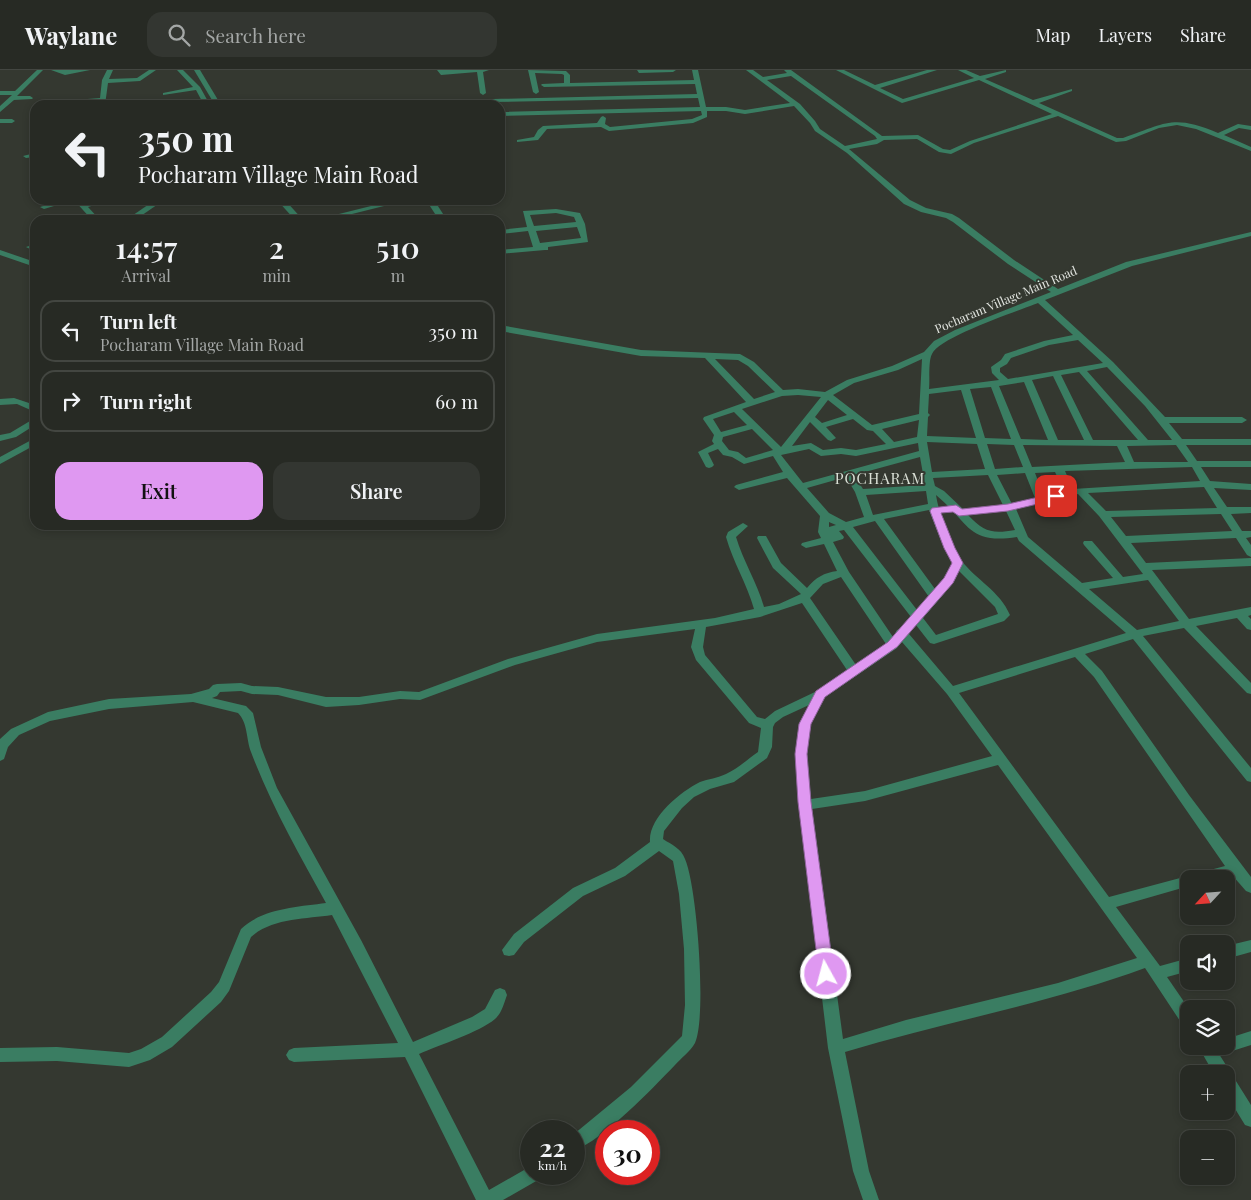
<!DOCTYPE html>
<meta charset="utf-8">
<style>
body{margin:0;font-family:"Playfair Display",serif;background:#333631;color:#f1f3f6;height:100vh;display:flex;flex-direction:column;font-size:19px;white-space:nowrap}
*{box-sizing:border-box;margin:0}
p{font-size:16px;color:#a4a7a6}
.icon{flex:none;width:28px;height:28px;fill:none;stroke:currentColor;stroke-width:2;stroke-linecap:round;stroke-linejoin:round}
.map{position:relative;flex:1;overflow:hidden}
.details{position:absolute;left:30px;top:145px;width:475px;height:315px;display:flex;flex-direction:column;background:#272a24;border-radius:15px;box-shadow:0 2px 8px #0003,0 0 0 1px #434641}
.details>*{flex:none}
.banner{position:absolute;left:30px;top:30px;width:475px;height:105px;border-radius:15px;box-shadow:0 2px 8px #0003,0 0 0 1px #434641;background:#272a24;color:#f1f3f6;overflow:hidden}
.needle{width:32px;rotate:244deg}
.controls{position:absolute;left:1180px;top:800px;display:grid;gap:10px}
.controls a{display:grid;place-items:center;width:55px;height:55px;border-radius:10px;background:#272a24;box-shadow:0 2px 8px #0003,0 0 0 1px #434641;font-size:25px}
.speed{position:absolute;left:520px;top:1050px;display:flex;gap:10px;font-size:25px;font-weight:700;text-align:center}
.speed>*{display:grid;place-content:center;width:65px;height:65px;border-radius:50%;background:#272a24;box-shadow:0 2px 8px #0003,0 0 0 1px #434641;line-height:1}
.speed small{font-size:12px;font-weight:400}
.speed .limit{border:8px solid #d22;background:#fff;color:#111}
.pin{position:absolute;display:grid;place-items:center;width:42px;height:42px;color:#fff;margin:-21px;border-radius:10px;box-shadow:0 2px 8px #0006}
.me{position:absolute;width:55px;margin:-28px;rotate:353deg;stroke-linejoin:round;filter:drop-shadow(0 0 4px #0008)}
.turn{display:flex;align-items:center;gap:18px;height:105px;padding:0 25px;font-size:22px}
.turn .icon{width:65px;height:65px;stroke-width:2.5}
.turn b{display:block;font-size:35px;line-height:42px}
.eta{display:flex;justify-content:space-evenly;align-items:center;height:85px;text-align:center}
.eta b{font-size:30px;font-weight:600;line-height:35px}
.button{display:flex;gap:10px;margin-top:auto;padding:10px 25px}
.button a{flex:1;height:58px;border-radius:15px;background:#df98f1;color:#111;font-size:20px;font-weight:600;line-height:58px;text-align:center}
.button a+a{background:#333631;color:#f1f3f6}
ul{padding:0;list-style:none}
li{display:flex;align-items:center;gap:15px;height:62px;margin:0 10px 8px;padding:0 15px;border:2px solid #434641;border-radius:15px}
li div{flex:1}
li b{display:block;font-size:19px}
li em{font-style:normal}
header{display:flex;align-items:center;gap:30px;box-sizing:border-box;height:70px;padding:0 25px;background:#272a24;border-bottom:1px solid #434641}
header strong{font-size:24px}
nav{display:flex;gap:28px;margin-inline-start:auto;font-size:18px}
.search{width:350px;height:45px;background:#333631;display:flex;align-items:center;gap:12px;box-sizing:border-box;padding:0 18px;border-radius:15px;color:#a4a7a6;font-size:19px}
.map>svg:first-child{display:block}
</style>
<header>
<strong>Waylane</strong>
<div class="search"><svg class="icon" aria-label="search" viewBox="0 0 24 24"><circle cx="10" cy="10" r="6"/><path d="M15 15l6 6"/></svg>Search here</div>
<nav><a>Map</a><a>Layers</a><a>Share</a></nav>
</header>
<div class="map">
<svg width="1251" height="1130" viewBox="0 0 1251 1130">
<rect width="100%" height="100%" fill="#343830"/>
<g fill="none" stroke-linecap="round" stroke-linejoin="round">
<!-- minor -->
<g fill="#3a7d62" fill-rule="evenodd">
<polygon points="37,0 43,0 17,26 30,26 33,28 32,29 14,30 0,42 0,36 12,25 0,25 0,21 15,21"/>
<polygon points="51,0 90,0 65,5"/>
<polygon points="107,0 113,0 109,9 137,8 149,0 156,0 140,11 108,13 105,35 99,35 99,32 73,33 73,31 75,30 100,28 102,10"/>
<polygon points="177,0 183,0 200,17 210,35 204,35 196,20 163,25 163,23 193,17"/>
<polygon points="194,0 200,0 221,35 215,35"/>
<polygon points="437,0 489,0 483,2 486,23 483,25 480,23 477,2 441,5"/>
<path d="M528 0 566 1 570 5V13L694 10 692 0H698L706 37H726L745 40 790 33 746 0H753L763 7 787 3 784 0H791L882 66 918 65 943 79 950 80 970 71 1052 44 979 10 902 33 836 0H844L875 15 927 0H937L880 18 903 29 974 8 958 0H966L980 6 1006 0V2L985 9 1033 30 1072 19V21L1039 33 1117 68H1123C1166 53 1173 44 1218 63L1238 54 1251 56V60L1239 58 1224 65 1251 77V81L1196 59 1177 55 1159 58 1126 71 1116 72 1058 46 974 73 951 84 939 82 917 69 884 70 877 74 849 79 910 130 926 138 952 144 959 148 1014 190 1058 219 1126 192 1251 162V166L1132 196 1045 230 1113 292 1165 347H1242L1247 350 1242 353H1169L1182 369H1251V375H1186L1197 391H1251V397H1201L1210 411 1251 414V420L1214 418 1227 437H1251V443L1231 444 1242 461H1251V467L1246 468 1251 475V487L1247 485 1236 468 1131 473 1146 493 1251 488V496L1152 500 1189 549 1251 537V545L1248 546 1251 549V560L1247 559 1237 548 1196 556 1251 613V624L1247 623 1184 558 1143 566 1251 698V712L1247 711 1133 569 1085 584 1102 601 1189 725 1251 807V823L1246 821 1232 805 1219 809H1189V816L1116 837 1160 896 1189 888V901L1167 907 1189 939V959L1184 957 1145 898C1047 934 944 952 845 982L869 1101 879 1130H863L853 1101 828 978 799 735 795 684 799 654 809 635 783 647 775 653 773 657 772 677 767 688 734 712 710 719 694 727 682 738 664 761 663 769C672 775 681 778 685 789 697 816 707 947 695 973 690 982 681 988 675 995 651 1020 605 1068 574 1081V1064L631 1017 682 966 685 935 684 879 679 824 673 791 659 781 625 806 583 826 524 872 514 885 509 886 504 885 502 880 514 864 573 818 615 798 650 772C648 748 680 722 700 712 708 709 718 708 726 704 737 699 748 689 758 682L761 658 749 653 696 590 691 577 695 559 597 572 515 595 420 630 400 629 359 635 326 637 278 625 252 624 241 621 220 622 217 626 212 628 246 636 253 643 261 677 277 718 361 870 413 972 472 947 485 939 495 920 500 918 505 920 507 925C504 933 502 943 495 949 480 962 439 975 419 984L489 1120 531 1096V1104H540L538 1110 503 1130H476L405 987 294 992 289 990 286 985 289 980 294 978 398 973 332 845C306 849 272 848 251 867L229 921 221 932 172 977 150 990 129 997 57 991 0 992V978L57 977 129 983 141 979 162 967 211 922 219 912 241 859C263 838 298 837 326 833 299 784 271 735 251 682 246 669 248 653 238 643L193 632 109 639 50 651 19 665 8 677 4 689 0 691V669L11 659 48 642 109 629 191 624 209 619 213 615 217 614 241 613 252 616 278 617 326 627H359L400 621 419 622 508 589 597 564 715 548 754 539C747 514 733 492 726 467L728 462 743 453 748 456 736 467C743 491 757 512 764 537L779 534 801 524 773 498 757 468 758 466H766L781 493 807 518C816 507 824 503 837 501L824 474 806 478 801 475 802 473 821 468 818 462 820 446 787 408 739 420 734 417 736 415 783 402 773 386 744 394 732 387 723 385 718 379 708 383 714 395 712 397 709 398 706 397 698 382 714 374 712 371 714 365 703 349 704 347 746 332 705 288 641 286 500 261V255L641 280 740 284 754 292 783 320 798 319 825 322 847 310 892 296 924 282 934 271 955 260 1051 222 1008 194 953 152 946 148 921 142 904 134 847 83 815 61 810 53 794 36 745 44 726 41H707V47L693 53 609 61 601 57 547 59 538 70 517 72V70L534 67 538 60 543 56 597 53 601 47 603 46 606 48 605 54 610 57 692 49 702 45 701 41 500 46V42L700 37 698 28 491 32 490 31 493 29 697 24 695 14 544 17 541 15 542 14 564 13V5L562 4 535 3 539 22 536 24 533 22ZM791 6 875 66 877 69 845 76 820 59 815 51 800 34 767 10ZM1038 233 1073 265 1044 271 1005 284 1001 290 991 297 992 303 999 310 929 319C930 311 928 291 932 284 939 267 1018 241 1038 233ZM1078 270 1103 293 1008 309 1000 302V298L1007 294 1011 288 1049 275ZM715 289 738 290 748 296 775 322 754 329ZM922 289 919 344 872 355 833 325 854 313 898 300ZM1107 297 1145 336 1172 370H1148L1087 301ZM1079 302 1138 370H1093L1061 305ZM1053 306 1084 370H1058L1032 310ZM1024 312 1048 370 1021 369 999 316ZM991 317 1011 369 985 368 970 319ZM961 320 976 368 927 366 928 347 930 345 928 343 929 324ZM798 325 821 327 781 377 742 339 782 326ZM828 330 847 345 822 353 815 347ZM734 342 747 355 721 362 713 349ZM853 349 867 360 873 361 886 374 856 380 841 378 823 380 811 373 792 376 810 352 828 370 831 371 836 368 826 357ZM919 350 917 367 894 372 882 359ZM752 359 773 380 746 388 738 382 729 380 722 371 723 367ZM927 372 977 374 985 399 932 402ZM918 373 919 381 803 413 781 385 809 379 821 386 841 384 856 386ZM987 374 1014 375 1023 397 995 399ZM1023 375 1117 376 1125 392 1032 397ZM1176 375 1188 392H1134L1127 376ZM920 387 925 415 863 419 854 405ZM1192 397 1200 411 1073 419 1065 401ZM1055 402 1064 421 1044 426 1035 403ZM1025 403 1035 428 1012 434 997 405ZM988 405 1003 435 963 439 944 421 935 416 933 408ZM846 407 855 422 864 447 846 452 829 443 807 418ZM1204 417 1217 438 1106 441 1088 423ZM926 421 928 434 873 445 866 425ZM1078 424 1099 446 1143 504 1123 507 1092 471H1084L1083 473 1084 475 1113 508 1082 513 1028 467 1016 439ZM936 425C969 452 967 475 1017 467L1019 471 1126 563 953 616 909 564 916 555 930 573 934 574 1004 551 1010 545C1000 521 976 510 961 490 950 474 939 444 936 425ZM929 440 944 478 953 493 945 508 935 519 884 449ZM1006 441 1015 460C992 464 984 462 968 445ZM1221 444 1232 461 1126 466 1111 447ZM875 451 929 527 917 540 853 457ZM829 452 836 455 829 457ZM844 460 911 547 900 559 897 560 893 567 849 502 833 472 843 469 844 467 839 461ZM959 501 995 537 998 544 936 565 923 548 953 513ZM841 507 886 574 856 595 810 528 823 514ZM1148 510 1179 551 1137 560 1089 519ZM802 533 847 600 817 621 775 641 765 649 757 647 705 585 703 577 706 557 760 547ZM902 572 947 624 992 686 865 721 811 729 807 684 811 654 825 627 897 578ZM1075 587 1094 607 1225 796 1109 827 959 623ZM998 695 1137 888 1058 913 906 950 843 969 812 739 865 731Z"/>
<polygon points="637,0 676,0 673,2 639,3"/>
<polygon points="0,49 12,49 15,51 12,53 0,53"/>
<polygon points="35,83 35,87 26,88 23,86"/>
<polygon points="63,130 82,130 85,133 99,130 112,130 88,137 100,150 92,150 74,130 44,139 40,137"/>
<polygon points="155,130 164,130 135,150 126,150"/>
<polygon points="277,130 285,130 303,150 295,150"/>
<polygon points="395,130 408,130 328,150 315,150"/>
<polygon points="426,130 434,130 447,150 439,150"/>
<path d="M556 139 580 143 585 154 588 172 548 177V180H545L500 184V180L533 177 528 161 500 164V160L527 157 523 141ZM556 143 574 147 576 152 534 156 530 145ZM577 157 581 168 540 173 536 161Z"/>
<polygon points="35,174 35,178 30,179 26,177"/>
<polygon points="0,180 35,192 35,197 0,185"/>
<polygon points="14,328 35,335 35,342 17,334 0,335 0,329"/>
<polygon points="35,348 35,355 16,367 0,371 0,365 10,363"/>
<polygon points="35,368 35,375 0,394 0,387"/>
<polygon points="1251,870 1251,882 1226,889 1226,876"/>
<polygon points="1251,961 1251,975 1226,983 1221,981 1219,976 1226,976 1226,969"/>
<polygon points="1198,976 1214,976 1251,1035 1251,1057 1245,1055 1226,1024 1226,1004 1214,1004"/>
</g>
</g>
<!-- route -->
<polygon fill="#df98f1" stroke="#91639d" points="1056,423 1061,426 1059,429 1008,441 959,446 953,442 941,443 955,478 963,493 953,513 897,577 825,627 811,654 807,684 811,732 834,904 831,909 826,911 821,909 819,904 798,732 795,684 799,654 816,621 888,572 944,508 952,493 944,478 930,441 932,438 956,435 962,439 1008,434"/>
<g text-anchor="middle" stroke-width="4" stroke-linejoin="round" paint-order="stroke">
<!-- street labels -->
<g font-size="12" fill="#e1e4df" stroke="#343830">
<text transform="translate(1006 230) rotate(-23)" y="4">Pocharam Village Main Road</text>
</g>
<!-- quarter labels -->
<g font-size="15" letter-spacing="1" fill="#dbe1d7" stroke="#343830">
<text x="880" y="414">POCHARAM</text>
</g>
</g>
</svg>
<div class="controls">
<a><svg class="needle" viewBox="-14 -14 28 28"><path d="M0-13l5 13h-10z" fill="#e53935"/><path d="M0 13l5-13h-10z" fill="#a4a7a6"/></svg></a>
<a><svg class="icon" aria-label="sound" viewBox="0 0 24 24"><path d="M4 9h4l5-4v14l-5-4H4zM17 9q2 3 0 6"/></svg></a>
<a><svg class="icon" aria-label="layers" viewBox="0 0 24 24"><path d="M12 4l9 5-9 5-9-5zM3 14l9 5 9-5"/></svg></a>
<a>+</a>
<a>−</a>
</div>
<div class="speed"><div>22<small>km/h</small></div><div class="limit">30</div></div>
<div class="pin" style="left:1056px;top:426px;background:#d93025"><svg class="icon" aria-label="arrive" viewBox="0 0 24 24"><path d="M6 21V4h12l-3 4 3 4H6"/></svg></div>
<svg class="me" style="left:826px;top:904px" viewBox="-20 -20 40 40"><circle r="17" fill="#df98f1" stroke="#fff" stroke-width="3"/><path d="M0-11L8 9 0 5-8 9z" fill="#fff"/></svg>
<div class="banner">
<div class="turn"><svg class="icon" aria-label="left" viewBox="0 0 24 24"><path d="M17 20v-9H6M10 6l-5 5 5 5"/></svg><div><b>350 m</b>Pocharam Village Main Road</div></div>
</div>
<section class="details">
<div class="eta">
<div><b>14:57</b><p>Arrival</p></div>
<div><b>2</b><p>min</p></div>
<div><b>510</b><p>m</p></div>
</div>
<ul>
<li><svg class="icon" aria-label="left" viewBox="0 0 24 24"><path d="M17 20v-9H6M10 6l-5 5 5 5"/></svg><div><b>Turn left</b><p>Pocharam Village Main Road</p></div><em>350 m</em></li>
<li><svg class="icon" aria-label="right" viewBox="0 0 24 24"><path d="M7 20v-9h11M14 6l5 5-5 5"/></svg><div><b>Turn right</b></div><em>60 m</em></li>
</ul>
<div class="button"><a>Exit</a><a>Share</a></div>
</section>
</div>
